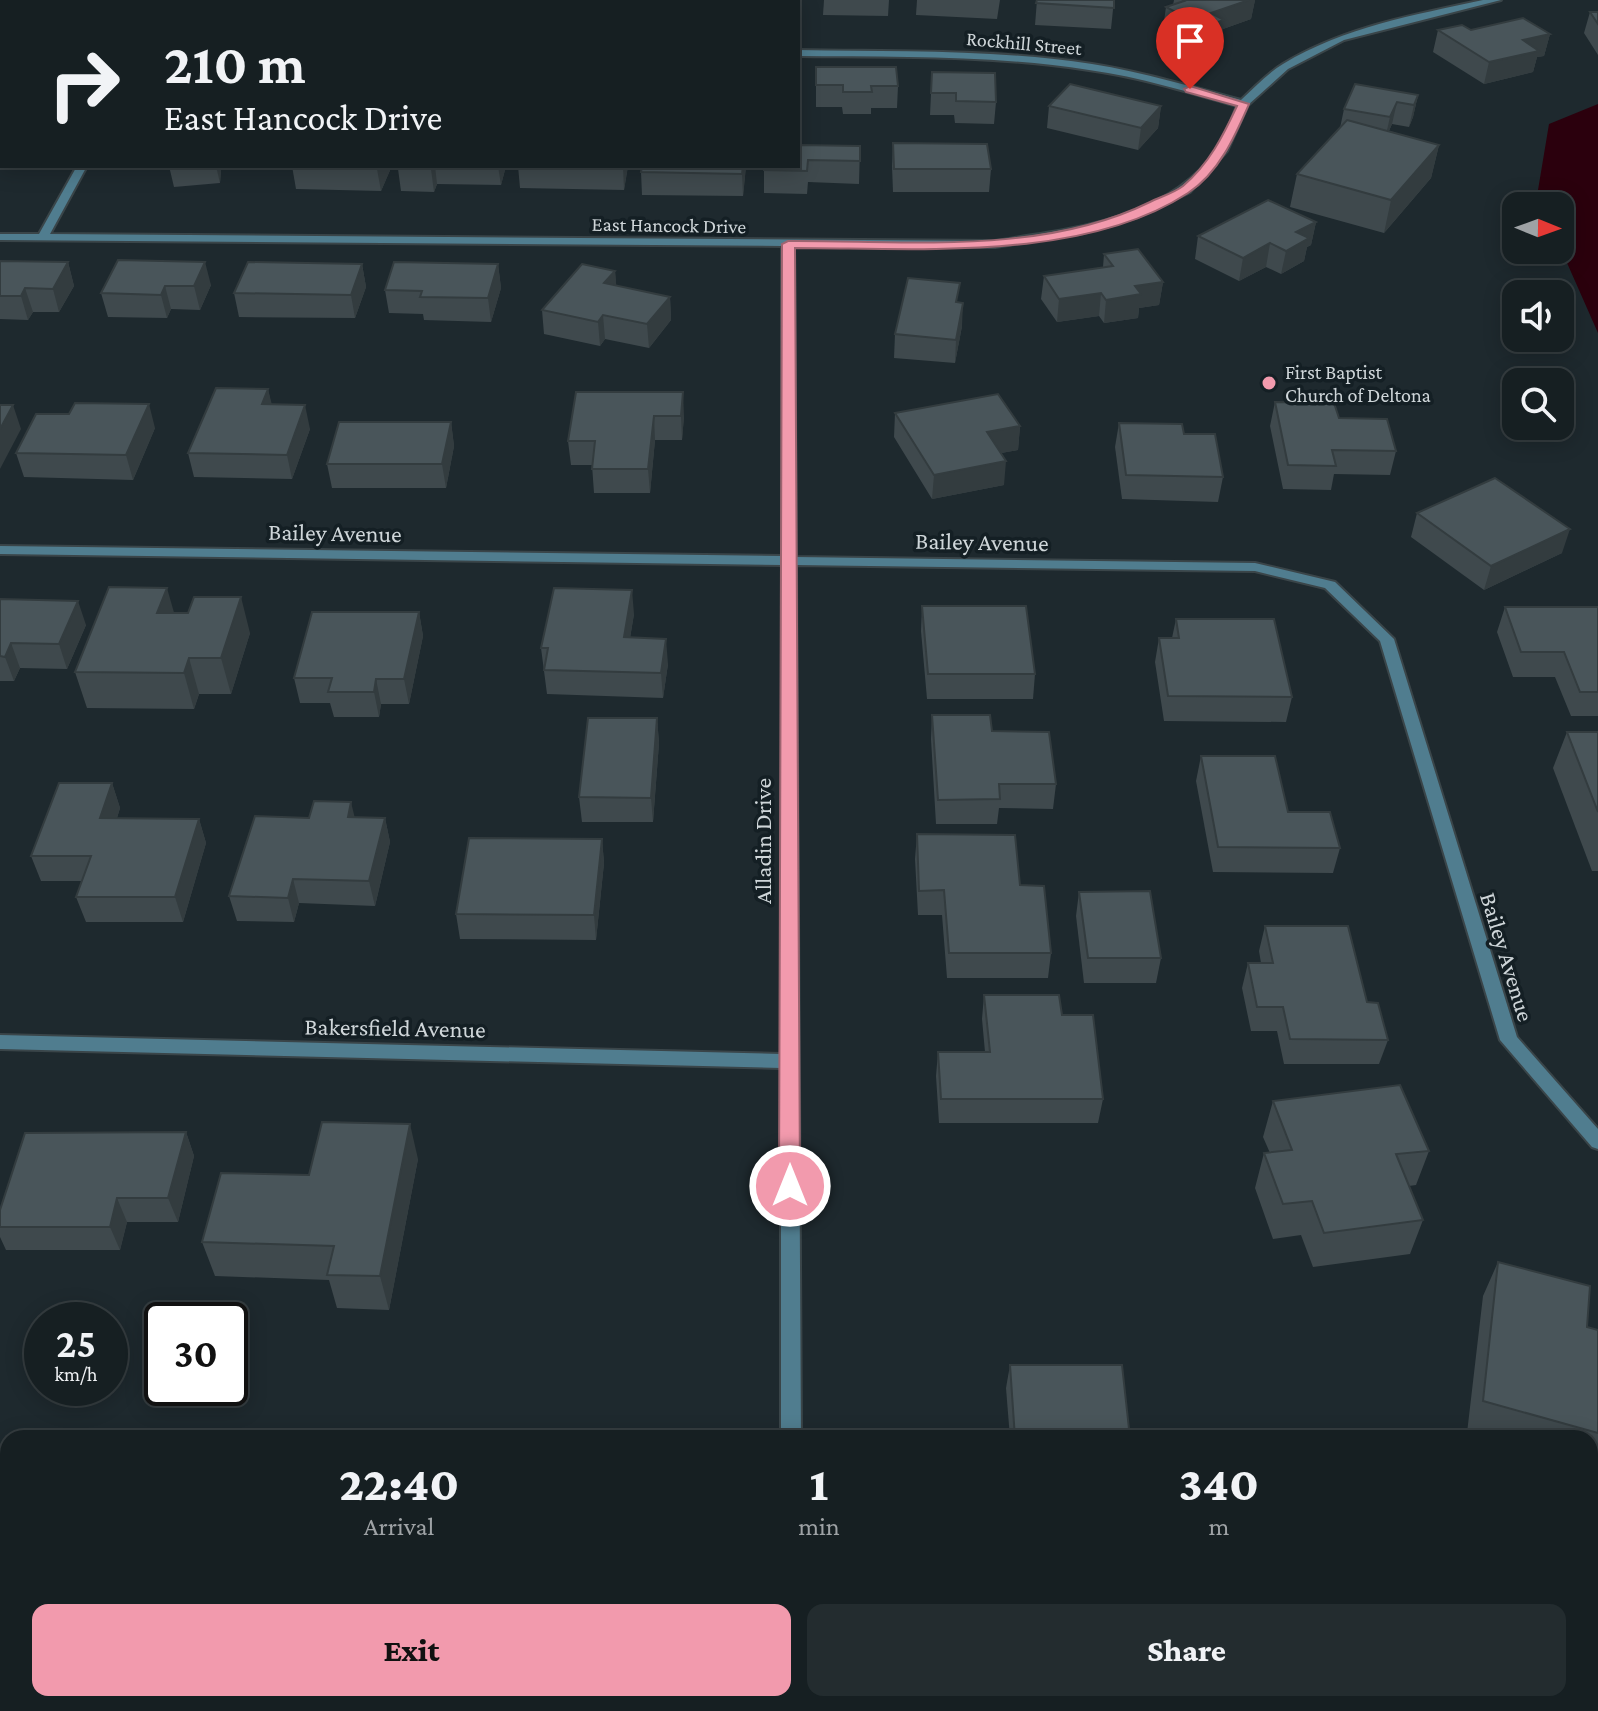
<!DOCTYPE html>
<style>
body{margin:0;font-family:"Crimson Pro",serif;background:#232c2f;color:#f1f3f6;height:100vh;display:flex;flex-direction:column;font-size:30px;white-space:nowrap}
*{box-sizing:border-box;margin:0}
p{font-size:26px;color:#9ea2a5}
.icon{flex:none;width:44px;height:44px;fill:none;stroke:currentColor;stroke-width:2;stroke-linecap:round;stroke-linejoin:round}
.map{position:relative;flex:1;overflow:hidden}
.sheet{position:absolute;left:0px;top:1430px;width:1598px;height:282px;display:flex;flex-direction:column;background:#161f22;border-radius:24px 24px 0 0;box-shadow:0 4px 20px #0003,0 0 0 2px #353d40}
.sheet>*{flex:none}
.top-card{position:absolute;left:0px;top:0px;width:800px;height:168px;box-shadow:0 4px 20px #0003,0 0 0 2px #353d40;background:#161f22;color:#f1f3f6;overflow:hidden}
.needle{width:52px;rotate:91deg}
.controls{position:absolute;left:1502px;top:192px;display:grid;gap:16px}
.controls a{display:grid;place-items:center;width:72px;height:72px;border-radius:16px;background:#161f22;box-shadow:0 4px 20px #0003,0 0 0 2px #353d40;font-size:40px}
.speed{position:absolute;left:24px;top:1302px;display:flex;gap:16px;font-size:40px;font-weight:700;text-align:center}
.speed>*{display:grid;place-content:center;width:104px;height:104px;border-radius:50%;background:#161f22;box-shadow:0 4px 20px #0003,0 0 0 2px #353d40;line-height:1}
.speed small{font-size:20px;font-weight:400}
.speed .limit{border:4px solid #111;border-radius:12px;background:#fff;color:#111}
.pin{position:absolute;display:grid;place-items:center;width:68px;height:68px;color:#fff;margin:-82px -34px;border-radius:50% 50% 50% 0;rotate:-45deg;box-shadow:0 0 8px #0007}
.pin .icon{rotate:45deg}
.me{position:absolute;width:88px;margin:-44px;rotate:0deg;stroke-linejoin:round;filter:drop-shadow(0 0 6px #0008)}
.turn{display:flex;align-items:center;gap:28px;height:168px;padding:0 32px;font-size:36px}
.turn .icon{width:104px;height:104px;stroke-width:2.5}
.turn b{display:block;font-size:56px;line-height:68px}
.eta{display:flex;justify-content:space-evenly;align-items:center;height:136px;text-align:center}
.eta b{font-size:48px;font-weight:800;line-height:56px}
.button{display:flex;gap:16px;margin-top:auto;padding:16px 32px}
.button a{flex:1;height:92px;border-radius:16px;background:#f29aad;color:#111;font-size:32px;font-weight:800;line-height:92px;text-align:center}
.button a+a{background:#232c2f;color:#f1f3f6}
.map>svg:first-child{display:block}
</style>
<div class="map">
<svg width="1598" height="1711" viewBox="0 0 1598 1711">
<rect width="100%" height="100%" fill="#1e292e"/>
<!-- water -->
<polygon fill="#2b000d" points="1598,104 1598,333 1560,247 1560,206 1542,206 1537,196 1549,124"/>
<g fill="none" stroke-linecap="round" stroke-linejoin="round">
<!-- minor casing -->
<g stroke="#3a4549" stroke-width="4">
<g id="minor">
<polygon points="168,0 178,0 167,2"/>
<polygon points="525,0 535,0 536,2 526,2"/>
<path d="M1483 0H1501L1344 40 1288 69 1248 105 1227 151 1190 192 1138 217 1080 234 995 247 794 246 796 557 1255 563 1335 582 1394 639 1517 1037 1598 1129V1149L1592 1147 1500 1040 1380 641 1325 588 1255 571 796 565 801 1438H781V1068L0 1049V1035L781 1054 782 565 0 554V546L782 556V246L0 240V234H39L77 166H87L50 234 995 241C1072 229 1168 220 1217 150 1226 138 1231 120 1237 106 1188 92 1140 77 1089 70 993 55 895 57 798 56V50C896 52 995 49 1092 64 1143 72 1192 87 1241 100 1254 88 1268 73 1283 64 1344 27 1414 15 1483 0Z"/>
<polygon points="796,1704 818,1704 819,1711 797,1711"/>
</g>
</g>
<!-- minor -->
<use href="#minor" fill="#507d8f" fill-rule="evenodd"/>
</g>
<!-- wall -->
<g fill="#3f494d">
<polygon points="632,0 682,0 677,2 636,2"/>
<polygon points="713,0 788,0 787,2 713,2"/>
<polygon points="824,0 889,0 888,16 823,15"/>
<polygon points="917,0 1000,0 997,19 916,15"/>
<polygon points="1037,0 1114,0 1111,29 1035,25"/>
<polygon points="1174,0 1255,0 1251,19 1223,29 1221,41 1200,48 1163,28 1166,7 1173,5"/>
<polygon points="1590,12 1598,12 1598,55 1584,33"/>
<polygon points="2,25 2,124 0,124 0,28"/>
<polygon points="1438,30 1471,30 1550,34 1544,56 1537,57 1533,72 1484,84 1433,52"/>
<polygon points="816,67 898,86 897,108 871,108 871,114 843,114 842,107 816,107"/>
<polygon points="932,72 996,102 994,124 955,123 954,115 930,115"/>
<polygon points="1418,95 1413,117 1409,127 1392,124 1389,131 1439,145 1431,178 1384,233 1290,207 1297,174 1340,128 1344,109"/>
<polygon points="1049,106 1161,106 1158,128 1138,150 1047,128"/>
<polygon points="893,143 991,169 989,192 893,192 892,166"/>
<polygon points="798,145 860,146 859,184 808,182 807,194 764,193 764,170"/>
<polygon points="169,166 234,166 234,169 221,170 220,183 174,187"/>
<polygon points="292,166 390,166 391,168 381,191 296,189"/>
<polygon points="399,166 506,166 501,185 437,184 434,192 401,191 398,169"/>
<polygon points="518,166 628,166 624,190 520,188"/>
<polygon points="642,166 746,166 743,196 642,195 641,172"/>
<polygon points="1316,222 1311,245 1307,247 1304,261 1281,274 1266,267 1239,281 1195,259 1198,236"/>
<polygon points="1104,254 1163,282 1159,305 1139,308 1138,318 1104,323 1099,316 1057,322 1041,299 1044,276 1103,267"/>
<polygon points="118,260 211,285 200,310 171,309 167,318 108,317 101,293"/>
<polygon points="0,261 68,262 74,286 59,312 33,312 28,320 0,319"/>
<polygon points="362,264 366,287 355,318 239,317 234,293"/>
<polygon points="498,264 501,288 491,322 424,320 423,314 389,313 385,290"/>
<polygon points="615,271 616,286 670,297 671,320 649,348 605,339 600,346 544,334 542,310"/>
<polygon points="959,302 962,326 955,363 894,358 895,334"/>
<polygon points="268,389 271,404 310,429 292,479 194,477 188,453"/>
<polygon points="576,392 684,416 682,440 655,440 650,493 594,493 592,465 571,465 568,441"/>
<polygon points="1275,402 1339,418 1396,451 1390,475 1334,474 1331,490 1283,489 1270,426"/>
<polygon points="895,413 1020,426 1018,450 1001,453 1004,485 932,499 894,437"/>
<polygon points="451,422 454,446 446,488 332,488 327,464"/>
<polygon points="1119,423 1184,434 1223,477 1218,502 1122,499 1115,447"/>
<polygon points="155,428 133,480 24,477 16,453"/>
<polygon points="1417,513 1562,553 1484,590 1411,537"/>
<polygon points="0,599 86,625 67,669 20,668 14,681 0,681"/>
<polygon points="922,606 1035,674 1033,699 927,699 921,631"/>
<polygon points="1505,607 1598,607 1598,716 1571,716 1555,677 1513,677 1497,632"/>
<polygon points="419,612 423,636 409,704 381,704 379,717 334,717 330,703 300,703 294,678"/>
<polygon points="174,613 250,633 231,694 199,694 194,709 87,708 75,672"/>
<polygon points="634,614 630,638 668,664 663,698 547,694 541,648"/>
<polygon points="1176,619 1292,697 1286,722 1164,721 1155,662 1159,638 1172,638"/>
<polygon points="932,715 992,731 1056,784 1053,809 999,808 997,824 936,824 931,739"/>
<polygon points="657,718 659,743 653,822 582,822 579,797"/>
<polygon points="1567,732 1598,732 1598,871 1592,871 1553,768"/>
<polygon points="1201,756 1288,812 1340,848 1333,873 1213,872 1196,781"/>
<polygon points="112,783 120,808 117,818 199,819 206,843 183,922 86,922 76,897 82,881 41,881 31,856"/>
<polygon points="354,817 385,818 390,842 375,906 299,903 294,922 237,921 229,896 309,818"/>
<polygon points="917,834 1020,885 1051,953 1048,978 947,978 942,915 918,915 915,859"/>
<polygon points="602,839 604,863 596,940 460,939 456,914"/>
<polygon points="1079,892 1161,958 1156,983 1084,983 1076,916"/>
<polygon points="1265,926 1367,1002 1388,1040 1379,1064 1284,1064 1277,1031 1251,1031 1242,988 1248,963 1261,963 1259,951"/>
<polygon points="984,995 1062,1015 1103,1099 1098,1123 939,1123 936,1076 938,1052 985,1052 982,1019"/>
<polygon points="1273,1101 1429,1151 1416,1185 1409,1186 1423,1220 1410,1254 1313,1267 1301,1235 1273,1239 1255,1188 1264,1153 1270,1153 1263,1137"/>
<polygon points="186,1132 194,1156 178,1222 127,1222 120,1250 6,1250 0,1237 0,1210"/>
<polygon points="418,1159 389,1310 337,1308 329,1280 215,1276 202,1242 309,1175"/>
<polygon points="1498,1262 1587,1327 1598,1330 1598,1471 1590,1468 1590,1438 1484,1438 1467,1433 1483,1296"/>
<polygon points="1010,1365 1130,1438 1010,1438 1006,1388"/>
<rect x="0" y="1474" width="8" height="225"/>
<polygon points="97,1704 206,1704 206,1706 99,1707"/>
<polygon points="1012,1704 1172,1704 1174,1711 1014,1711"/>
</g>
<!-- shaded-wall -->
<g fill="#333c3f">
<polygon points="72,0 91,0 91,2 71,2"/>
<polygon points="656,0 682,0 677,2 656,2"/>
<polygon points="1249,0 1255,0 1251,19 1223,29 1221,41 1200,48 1203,27 1211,13"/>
<polygon points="1550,34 1544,56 1537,57 1533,72 1484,84 1489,62 1523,40"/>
<polygon points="1418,95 1413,117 1409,127 1414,105"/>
<polygon points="1397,102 1392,124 1385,139 1390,117"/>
<polygon points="1161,106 1158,128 1138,150 1141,128"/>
<polygon points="1439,145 1431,178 1384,233 1391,200"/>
<polygon points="216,166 220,166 221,170 220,183"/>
<polygon points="378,166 390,166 391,168 381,191 377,169"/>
<polygon points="432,166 435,166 437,184 434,192 431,169"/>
<polygon points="498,166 506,166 501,185"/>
<polygon points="623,166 628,166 624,190"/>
<polygon points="743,166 746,166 743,196 742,174"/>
<polygon points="1316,222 1311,245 1307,247 1304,261 1281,274 1286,251 1296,232"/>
<polygon points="1270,243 1266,267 1239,281 1243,258"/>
<polygon points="68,262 74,286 59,312 53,289"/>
<polygon points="205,262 211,285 200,310 194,286"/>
<polygon points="362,264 366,287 355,318 351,295"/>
<polygon points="498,264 501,288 491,322 488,298"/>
<polygon points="615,271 617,294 604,283"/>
<polygon points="1163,282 1159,305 1139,308 1138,318 1104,323 1106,300 1135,286"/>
<polygon points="165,286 171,309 167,318 161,295"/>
<polygon points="25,288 33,312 28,320 21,296"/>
<polygon points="1101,293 1099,316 1057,322 1059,299"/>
<polygon points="670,297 671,320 649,348 647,324"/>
<polygon points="963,303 962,326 955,363 956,340"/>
<polygon points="603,315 605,339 600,346 598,322"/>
<polygon points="268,389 274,413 262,404"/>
<polygon points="683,392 684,416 682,440 681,416"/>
<polygon points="149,404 155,428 133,480 126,455"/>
<polygon points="13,405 21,429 0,469 0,429"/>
<polygon points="305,405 310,429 292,479 287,455"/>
<polygon points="654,416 655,440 650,493 648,469"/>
<polygon points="451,422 454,446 446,488 442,464"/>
<polygon points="1020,426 1018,450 985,456 987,432"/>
<polygon points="1006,461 1004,485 932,499 934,475"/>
<polygon points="1570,529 1562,553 1484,590 1491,566"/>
<polygon points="167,588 177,623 157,613"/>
<polygon points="632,590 634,614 626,662 624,637"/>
<polygon points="241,597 250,633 231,694 221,658"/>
<polygon points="78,601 86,625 67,669 59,644"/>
<polygon points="419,612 423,636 409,704 404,679"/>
<polygon points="666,639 668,664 663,698 661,673"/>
<polygon points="11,643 20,668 14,681 5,657"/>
<polygon points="189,658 199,694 194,709 184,673"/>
<polygon points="376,679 381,704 379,717 374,692"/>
<polygon points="657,718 659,743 653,822 651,798"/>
<polygon points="112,783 120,808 109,843 100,818"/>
<polygon points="351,802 357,827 348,817"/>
<polygon points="385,818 390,842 375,906 369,881"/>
<polygon points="199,819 206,843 183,922 175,897"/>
<polygon points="602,839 604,863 596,940 594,915"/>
<polygon points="293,879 299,903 294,922 288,898"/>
<polygon points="410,1124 418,1159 389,1310 380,1276"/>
<polygon points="186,1132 194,1156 178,1222 168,1198"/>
<polygon points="117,1198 127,1222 120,1250 110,1227"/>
<polygon points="8,1644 8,1680 1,1670"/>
</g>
<!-- building -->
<g fill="#49555a" stroke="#333c3f" stroke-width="2">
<polygon points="19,0 72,0 71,2 18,2"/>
<polygon points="233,0 297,0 296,2 232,2"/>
<polygon points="407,0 456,0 457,2 407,2"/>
<polygon points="1037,0 1114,0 1114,8 1036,3"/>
<polygon points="1182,0 1249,0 1211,13 1224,20 1203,27 1166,7 1184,1"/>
<polygon points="1590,12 1598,12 1598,24"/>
<polygon points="1523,18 1550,34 1523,40 1539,51 1489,62 1438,30 1462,25 1471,30"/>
<polygon points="2,25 2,50 0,50 0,28"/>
<rect x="0" y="67" width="2" height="35"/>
<polygon points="816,67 896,67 898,86 871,86 872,92 843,92 843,85 816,85"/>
<polygon points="932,72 995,73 996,102 956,101 956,93 931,93"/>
<polygon points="1070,84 1161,106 1141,128 1049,106"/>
<polygon points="1355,84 1418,95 1414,105 1397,102 1390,117 1344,109"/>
<polygon points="1347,120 1439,145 1391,200 1297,174"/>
<polygon points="893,143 987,144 991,169 894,169"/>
<polygon points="798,145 860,146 860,161 808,160 807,171 764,170 764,166 798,166"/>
<polygon points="292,166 378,166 377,169"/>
<polygon points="399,166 432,166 431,169 398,169"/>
<polygon points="527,166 623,166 622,168"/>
<polygon points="642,166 743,166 742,174 641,172"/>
<polygon points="1268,200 1316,222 1296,232 1309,238 1286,251 1270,243 1243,258 1198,236"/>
<polygon points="1138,249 1163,282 1135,286 1141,294 1106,300 1101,293 1059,299 1044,276 1113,266 1104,254"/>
<polygon points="118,260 205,262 194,286 165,286 161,295 101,293"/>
<polygon points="0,261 68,262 53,289 25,288 21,296 0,296"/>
<polygon points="248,262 362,264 351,295 234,293"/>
<polygon points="394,262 498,264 488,298 420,297 422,291 385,290"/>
<polygon points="582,264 615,271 604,283 670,297 647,324 603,315 598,322 542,310"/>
<polygon points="908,278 960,283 956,302 963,303 956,340 895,334"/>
<polygon points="216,388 268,389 262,404 305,405 287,455 188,453"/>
<polygon points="576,392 683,392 681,416 654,416 648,469 592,469 595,441 568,441"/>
<polygon points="998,394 1020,426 987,432 1006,461 934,475 895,413"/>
<polygon points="1275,402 1334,403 1339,418 1387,419 1396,451 1332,450 1336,466 1288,465"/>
<polygon points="75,403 149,404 126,455 16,453 36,414 69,414"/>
<polygon points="0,405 13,405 0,429"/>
<polygon points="339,422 451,422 442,464 327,464"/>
<polygon points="1119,423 1182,424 1184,434 1215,434 1223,477 1126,475"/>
<polygon points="1495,478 1570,529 1491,566 1417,513"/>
<polygon points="109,587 167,588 157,613 188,613 194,597 241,597 221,658 189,658 184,673 75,672"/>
<polygon points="554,588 632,590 624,637 666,639 661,673 544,670 548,648 541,648"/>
<polygon points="0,599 78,601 59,644 11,643 5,657 0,656"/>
<polygon points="922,606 1026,606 1035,674 928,674"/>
<polygon points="1505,607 1598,607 1598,692 1580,692 1564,652 1521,652"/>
<polygon points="312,612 419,612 404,679 376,679 374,692 328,692 332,678 294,678"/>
<polygon points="1176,619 1274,619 1292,697 1168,696 1159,638 1179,638"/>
<polygon points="932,715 990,715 992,731 1049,732 1056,784 999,784 1000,799 938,800"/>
<polygon points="588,718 657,718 651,798 579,797"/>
<polygon points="1567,732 1598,732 1598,812"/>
<polygon points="1201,756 1275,756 1288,812 1330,812 1340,848 1218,847"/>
<polygon points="59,783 112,783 100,818 199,819 175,897 76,897 91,856 31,856"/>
<polygon points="314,801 351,802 348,817 385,818 369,881 293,879 288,898 229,896 255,816 309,818"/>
<polygon points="917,834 1015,835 1020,885 1044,886 1051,953 949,953 944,890 919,891"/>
<polygon points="469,838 602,839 594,915 456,914"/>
<polygon points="1150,891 1161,958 1088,958 1079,892"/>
<polygon points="1265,926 1348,926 1367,1002 1378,1003 1388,1040 1290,1039 1283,1007 1257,1007 1248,963 1273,963"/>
<polygon points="984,995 1059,995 1062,1015 1093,1015 1103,1099 941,1099 938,1052 990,1052"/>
<polygon points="1400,1085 1429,1151 1396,1154 1423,1220 1324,1233 1312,1201 1283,1204 1264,1153 1292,1150 1273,1101"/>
<polygon points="322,1122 410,1124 380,1276 327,1275 334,1246 202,1242 221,1173 309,1175"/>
<polygon points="186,1132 168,1198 117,1198 110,1227 0,1227 0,1210 25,1133"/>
<polygon points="1498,1262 1590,1286 1587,1327 1598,1330 1598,1433 1483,1401"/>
<polygon points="1010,1365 1122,1365 1130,1438 1015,1438"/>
<polygon points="0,1474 8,1474 8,1644 1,1670"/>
<polygon points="1022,1704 1172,1704 1174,1711 1024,1711"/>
</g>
<!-- route -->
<path fill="#f29aad" stroke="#9d6470" stroke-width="2" d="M1190 86 1249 104C1235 136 1219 173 1188 193 1083 262 916 248 795 248L800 1186 797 1193 790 1195 782 1193 779 1186 782 244 788 241C907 240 1040 256 1150 202 1160 197 1174 193 1183 186 1209 164 1223 136 1237 106L1186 92 1184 89Z"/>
<!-- markers -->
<circle fill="#f29aad" stroke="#141f24" stroke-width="3" cx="1269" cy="383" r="8"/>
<g text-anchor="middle" stroke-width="7" stroke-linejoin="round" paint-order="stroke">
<!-- far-street labels -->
<g font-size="20" fill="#cfd6d9" stroke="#141f24">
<text transform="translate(1024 43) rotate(5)" y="7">Rockhill Street</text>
<text transform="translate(669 225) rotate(1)" y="7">East Hancock Drive</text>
</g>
<!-- far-poi labels -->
<g font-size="20" fill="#cfd6d9" stroke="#141f24" text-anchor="start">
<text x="1285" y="379">First Baptist<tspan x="1285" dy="23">Church of Deltona</tspan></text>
</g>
<!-- street labels -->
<g font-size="24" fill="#cfd6d9" stroke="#141f24">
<text transform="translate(335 533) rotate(1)" y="8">Bailey Avenue</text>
<text transform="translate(982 542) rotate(1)" y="8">Bailey Avenue</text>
<text transform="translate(763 841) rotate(-90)" y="8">Alladin Drive</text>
<text transform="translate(1507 957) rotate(73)" y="8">Bailey Avenue</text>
<text transform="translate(395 1028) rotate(1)" y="8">Bakersfield Avenue</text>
</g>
</g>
</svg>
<div class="controls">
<a><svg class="needle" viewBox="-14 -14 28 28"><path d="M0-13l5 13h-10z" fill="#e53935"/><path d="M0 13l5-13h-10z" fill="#9ea2a5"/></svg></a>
<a><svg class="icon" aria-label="sound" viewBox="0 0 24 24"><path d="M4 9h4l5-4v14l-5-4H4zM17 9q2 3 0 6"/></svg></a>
<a><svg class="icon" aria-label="search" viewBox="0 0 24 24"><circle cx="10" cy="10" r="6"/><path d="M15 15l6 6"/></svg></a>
</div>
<div class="speed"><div>25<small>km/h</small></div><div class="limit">30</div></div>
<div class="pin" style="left:1190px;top:89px;background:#d93025"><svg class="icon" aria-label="arrive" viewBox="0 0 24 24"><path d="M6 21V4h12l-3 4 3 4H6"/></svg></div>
<svg class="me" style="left:790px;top:1186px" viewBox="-20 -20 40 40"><circle r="17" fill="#f29aad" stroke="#fff" stroke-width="3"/><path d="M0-11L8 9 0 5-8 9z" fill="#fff"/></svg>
<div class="top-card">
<div class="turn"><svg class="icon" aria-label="right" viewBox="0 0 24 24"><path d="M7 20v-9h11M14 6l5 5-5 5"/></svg><div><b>210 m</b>East Hancock Drive</div></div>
</div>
<section class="sheet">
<div class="eta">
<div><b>22:40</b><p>Arrival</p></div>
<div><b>1</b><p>min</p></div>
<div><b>340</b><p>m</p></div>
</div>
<div class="button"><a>Exit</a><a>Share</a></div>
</section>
</div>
